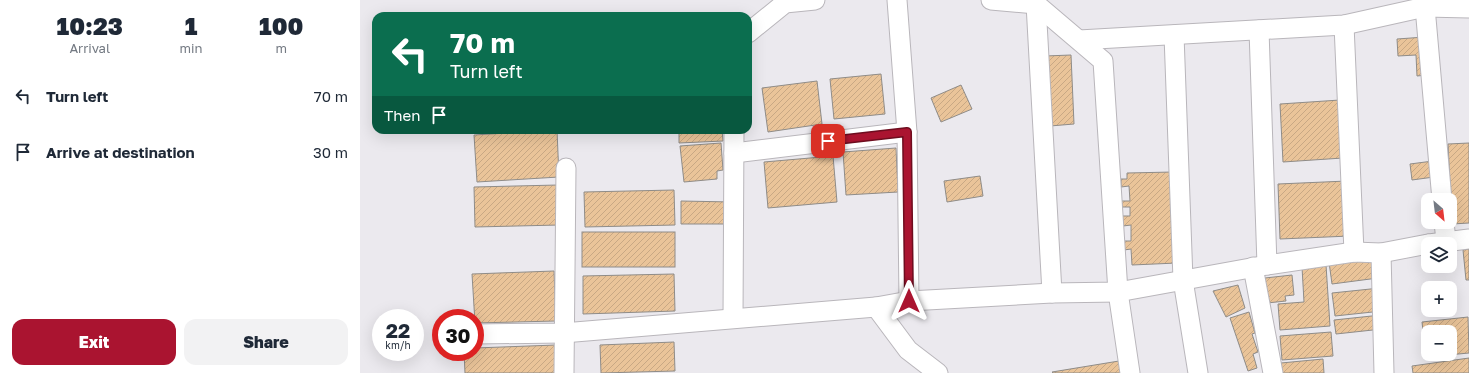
<!DOCTYPE html>
<meta charset="utf-8">
<style>
body{margin:0;font-family:"Golos Text",sans-serif;background:#f2f2f3;color:#1f2937;height:100vh;display:flex;flex-direction:column;font-size:15px;white-space:nowrap}
*{box-sizing:border-box;margin:0}
p{font-size:13px;color:#747a83}
.icon{flex:none;width:22px;height:22px;fill:none;stroke:currentColor;stroke-width:2;stroke-linecap:round;stroke-linejoin:round}
.map{position:relative;flex:1;overflow:hidden}
.details{display:flex;flex-direction:column;background:#fff;width:360px}
.details>*{flex:none}
.top-card{position:absolute;left:12px;top:12px;width:380px;height:122px;border-radius:12px;box-shadow:0 4px 16px #0002;background:#0b6e4f;color:#fff;overflow:hidden}
.needle{width:26px;rotate:152deg}
.buttons{position:absolute;left:1061px;top:193px;display:grid;gap:8px}
.buttons a{display:grid;place-items:center;width:36px;height:36px;border-radius:8px;background:#fff;box-shadow:0 4px 16px #0002;font-size:20px}
.speed{position:absolute;left:12px;top:309px;display:flex;gap:8px;font-size:20px;font-weight:700;text-align:center}
.speed>*{display:grid;place-content:center;width:52px;height:52px;border-radius:50%;background:#fff;box-shadow:0 4px 16px #0002;line-height:1}
.speed small{font-size:10px;font-weight:400}
.speed .limit{border:6px solid #d22;background:#fff;color:#111}
.pin{position:absolute;display:grid;place-items:center;width:34px;height:34px;color:#fff;margin:-17px;border-radius:8px;box-shadow:0 2px 6px #0006}
.me{position:absolute;width:44px;margin:-22px;rotate:0deg;stroke-linejoin:round;filter:drop-shadow(0 0 3px #0008)}
.turn{display:flex;align-items:center;gap:14px;height:84px;padding:0 12px;font-size:18px}
.turn .icon{width:52px;height:52px;stroke-width:2.5}
.turn b{display:block;font-size:28px;line-height:34px}
.then{display:flex;align-items:center;height:38px;padding:0 12px;background:#0003;gap:8px;font-size:15px}
.eta{display:flex;justify-content:space-evenly;align-items:center;height:68px;text-align:center}
.eta b{font-size:24px;font-weight:800;line-height:28px}
.action{display:flex;gap:8px;margin-top:auto;padding:8px 12px}
.action a{flex:1;height:46px;border-radius:12px;background:#aa1430;color:#fff;font-size:16px;font-weight:800;line-height:46px;text-align:center}
.action a+a{background:#f2f2f3;color:#1f2937}
ul{padding:0;list-style:none}
li{display:flex;align-items:center;gap:12px;height:56px;padding:0 12px}
li div{flex:1}
li b{display:block;font-size:15px}
li em{font-style:normal}
main{display:flex;flex:1;min-height:0}
.map>svg:first-child{display:block}
</style>
<main>
<section class="details">
<div class="eta">
<div><b>10:23</b><p>Arrival</p></div>
<div><b>1</b><p>min</p></div>
<div><b>100</b><p>m</p></div>
</div>
<ul>
<li><svg class="icon" aria-label="left" viewBox="0 0 24 24"><path d="M17 20v-9H6M10 6l-5 5 5 5"/></svg><div><b>Turn left</b></div><em>70 m</em></li>
<li><svg class="icon" aria-label="arrive" viewBox="0 0 24 24"><path d="M6 21V4h12l-3 4 3 4H6"/></svg><div><b>Arrive at destination</b></div><em>30 m</em></li>
</ul>
<div class="action"><a>Exit</a><a>Share</a></div>
</section>
<div class="map">
<svg width="1109" height="373" viewBox="0 0 1109 373">
<defs>
<pattern id="building-hatch" width="6" height="6" patternUnits="userSpaceOnUse"><rect width="6" height="6" fill="#eac499"/><path d="M-1 1l2-2M0 6l6-6M5 7l2-2" fill="none" stroke="#c8a884"/></pattern>
</defs>
<rect width="100%" height="100%" fill="#ebe9ee"/>
<!-- building -->
<g fill="url(#building-hatch)" stroke="#8f8c88" fill-rule="evenodd">
<polygon points="1065,37 1067,75 1057,76 1056,55 1038,56 1037,39"/>
<polygon points="711,55 714,124 690,126 685,56"/>
<polygon points="521,74 525,114 474,119 470,79"/>
<polygon points="457,81 462,124 408,132 402,88"/>
<polygon points="601,85 612,109 581,122 571,98"/>
<polygon points="980,100 983,158 923,162 920,104"/>
<polygon points="197,130 199,177 117,182 114,135"/>
<polygon points="319,130 362,130 363,141 319,143"/>
<polygon points="361,143 363,170 357,171 357,179 324,182 320,146"/>
<polygon points="1109,143 1109,223 1092,224 1088,144"/>
<polygon points="536,148 538,192 486,195 483,152"/>
<polygon points="473,156 477,202 408,208 404,162"/>
<polygon points="1073,161 1074,177 1052,180 1050,164"/>
<polygon points="813,172 817,263 772,265 771,249 764,250 763,241 771,241 771,225 763,226 762,216 770,216 770,207 762,207 761,201 770,201 769,186 761,187 761,179 767,179 767,173"/>
<polygon points="620,176 623,196 587,202 584,181"/>
<polygon points="987,181 990,236 920,239 918,184"/>
<polygon points="198,185 199,225 115,227 114,187"/>
<polygon points="314,190 315,225 225,227 224,192"/>
<polygon points="321,201 372,202 372,224 321,224"/>
<rect x="222" y="232" width="93" height="35"/>
<polygon points="1109,249 1109,280 1106,280 1103,250"/>
<polygon points="1016,256 1018,278 972,284 969,262"/>
<polygon points="966,265 970,326 920,330 918,304 944,302 942,267"/>
<polygon points="194,271 196,321 115,323 112,274"/>
<polygon points="314,274 315,311 223,314 223,276"/>
<polygon points="932,275 934,295 925,296 926,301 907,303 905,278"/>
<polygon points="878,285 885,308 866,317 853,291"/>
<polygon points="1020,288 1022,311 975,316 972,293"/>
<polygon points="889,312 895,333 892,334 898,352 893,354 897,368 888,371 870,318"/>
<polygon points="1021,315 1022,329 976,334 974,320"/>
<path d="M1108 317 1109 353 1066 357 1062 322ZM1068 332H1090V354H1068Z"/>
<polygon points="971,332 973,356 922,360 920,336"/>
<polygon points="314,342 315,371 241,373 240,345"/>
<polygon points="196,345 197,373 105,373 104,352 115,352 115,348"/>
<polygon points="1109,358 1109,373 1053,373 1052,366"/>
<polygon points="963,359 964,373 922,373 921,363"/>
<polygon points="759,361 761,373 693,373 692,372"/>
</g>
<g fill="none" stroke-linecap="round" stroke-linejoin="round">
<!-- minor casing -->
<g stroke="#b9b6bb" stroke-width="21">
<g id="minor">
<polyline points="537,0 547,132 549,301"/>
<polyline points="631,0 676,4 743,61 758,292 770,373"/>
<polyline points="676,4 692,293"/>
<polyline points="1065,7 1082,200"/>
<polyline points="984,25 994,252"/>
<polyline points="899,30 907,265"/>
<polyline points="388,33 425,3 455,0"/>
<polyline points="814,35 823,280 838,373"/>
<polyline points="719,40 984,25 1065,7 1109,8"/>
<polyline points="374,153 547,132"/>
<polyline points="1084,222 1086,241"/>
<polyline points="1069,244 1109,239"/>
<polyline points="1021,253 1024,373"/>
<polyline points="893,267 913,373"/>
<polyline points="516,307 548,350 578,373"/>
<polyline points="373,318 374,130"/>
<polyline points="115,334 203,333 516,307 549,301 692,293 758,292 907,265 994,252 1021,253 1068,244"/>
<polyline points="204,373 206,168"/>
</g>
</g>
<!-- minor -->
<use href="#minor" stroke="#fff" stroke-width="19"/>
</g>
<g fill="none" stroke-linecap="round" stroke-linejoin="round">
<!-- route casing -->
<g stroke="#6e0d1f" stroke-width="10">
<polyline id="route" points="468,141 547,132 549,301"/>
</g>
<!-- route -->
<use href="#route" stroke="#aa1430" stroke-width="7"/>
</g>
</svg>
<div class="buttons">
<a><svg class="needle" viewBox="-14 -14 28 28"><path d="M0-13l5 13h-10z" fill="#e53935"/><path d="M0 13l5-13h-10z" fill="#747a83"/></svg></a>
<a><svg class="icon" aria-label="layers" viewBox="0 0 24 24"><path d="M12 4l9 5-9 5-9-5zM3 14l9 5 9-5"/></svg></a>
<a>+</a>
<a>−</a>
</div>
<div class="speed"><div>22<small>km/h</small></div><div class="limit">30</div></div>
<div class="pin" style="left:468px;top:141px;background:#d93025"><svg class="icon" aria-label="arrive" viewBox="0 0 24 24"><path d="M6 21V4h12l-3 4 3 4H6"/></svg></div>
<svg class="me" style="left:549px;top:301px" viewBox="-20 -20 40 40"><path d="M0-17L14 15 0 8-14 15z" fill="#aa1430" stroke="#fff" stroke-width="4"/></svg>
<div class="top-card">
<div class="turn"><svg class="icon" aria-label="left" viewBox="0 0 24 24"><path d="M17 20v-9H6M10 6l-5 5 5 5"/></svg><div><b>70 m</b>Turn left</div></div>
<div class="then">Then<svg class="icon" aria-label="arrive" viewBox="0 0 24 24"><path d="M6 21V4h12l-3 4 3 4H6"/></svg></div>
</div>
</div>
</main>
